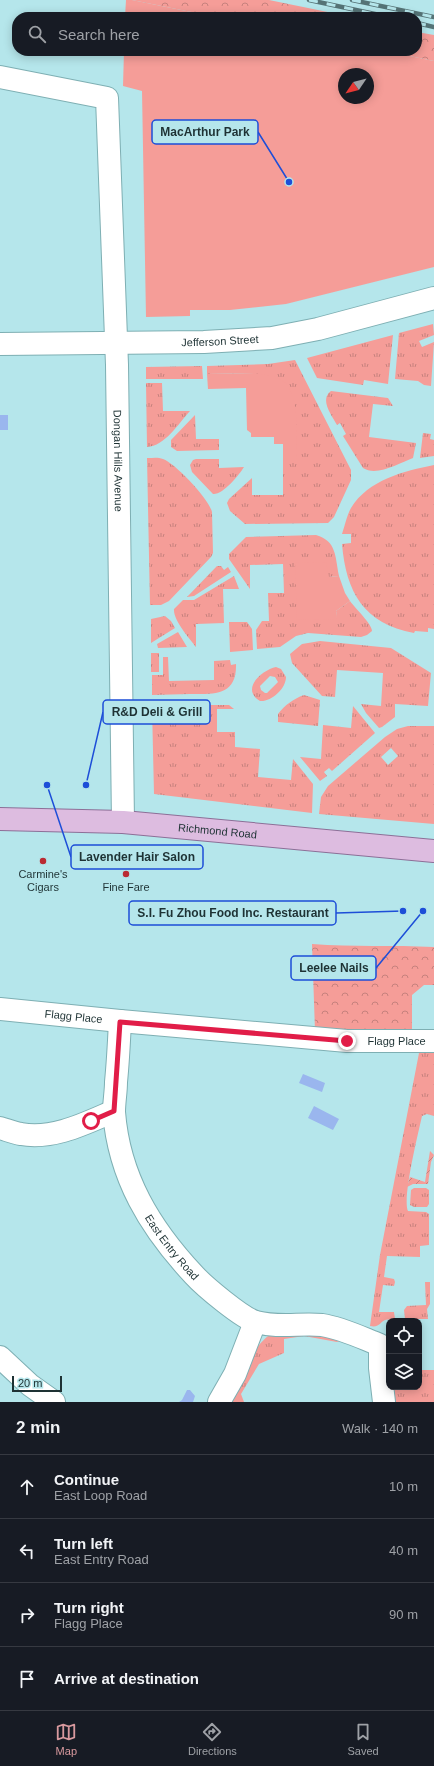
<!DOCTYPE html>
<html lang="en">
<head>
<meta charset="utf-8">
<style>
  :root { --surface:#171b24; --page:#20242c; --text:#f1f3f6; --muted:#9ea1a6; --line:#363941; --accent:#d8999e }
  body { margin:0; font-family:Arial,sans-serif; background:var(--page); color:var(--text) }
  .controls { position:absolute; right:12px; bottom:12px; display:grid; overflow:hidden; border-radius:8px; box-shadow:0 2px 10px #0003 }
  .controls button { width:36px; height:36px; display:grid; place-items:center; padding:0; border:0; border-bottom:1px solid var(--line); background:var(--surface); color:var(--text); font:20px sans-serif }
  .compass { position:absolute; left:338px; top:68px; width:36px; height:36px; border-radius:50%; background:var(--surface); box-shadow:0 2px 10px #0003; rotate:235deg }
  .scale { position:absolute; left:12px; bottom:10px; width:50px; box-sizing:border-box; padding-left:4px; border:2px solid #1e3234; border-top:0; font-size:11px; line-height:14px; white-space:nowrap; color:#1e3234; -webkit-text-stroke:3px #b5e6eb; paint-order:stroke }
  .stop { position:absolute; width:12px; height:12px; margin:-9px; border:3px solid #e11d48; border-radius:50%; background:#fff }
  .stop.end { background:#e11d48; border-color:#fff; box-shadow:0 1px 4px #0008 }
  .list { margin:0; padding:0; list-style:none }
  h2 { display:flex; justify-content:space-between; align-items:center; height:52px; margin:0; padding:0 16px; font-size:17px }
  h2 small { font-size:13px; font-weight:400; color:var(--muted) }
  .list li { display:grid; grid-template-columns:26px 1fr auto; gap:12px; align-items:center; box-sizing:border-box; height:64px; padding:0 16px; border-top:1px solid var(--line) }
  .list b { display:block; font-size:15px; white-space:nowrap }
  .list p { margin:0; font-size:13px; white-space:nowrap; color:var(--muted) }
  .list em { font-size:13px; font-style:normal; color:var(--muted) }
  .icon { flex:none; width:22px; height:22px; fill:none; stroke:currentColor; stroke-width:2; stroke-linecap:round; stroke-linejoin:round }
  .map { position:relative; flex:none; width:434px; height:1402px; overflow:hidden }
  .search { position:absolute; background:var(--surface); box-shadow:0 2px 10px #0003; left:12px; right:12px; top:12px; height:44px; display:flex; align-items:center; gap:10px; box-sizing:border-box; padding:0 14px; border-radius:16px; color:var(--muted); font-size:15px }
  .sheet { height:308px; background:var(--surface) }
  nav { display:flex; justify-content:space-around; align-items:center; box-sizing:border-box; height:56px; border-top:1px solid var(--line); background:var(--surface); font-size:11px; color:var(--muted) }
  nav a { display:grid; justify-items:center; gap:2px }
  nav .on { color:var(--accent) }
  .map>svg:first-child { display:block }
</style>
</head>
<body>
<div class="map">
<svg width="434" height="1402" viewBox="0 0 434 1402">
  <defs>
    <pattern id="grass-tufts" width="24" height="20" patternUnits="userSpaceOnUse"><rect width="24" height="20" fill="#f59d98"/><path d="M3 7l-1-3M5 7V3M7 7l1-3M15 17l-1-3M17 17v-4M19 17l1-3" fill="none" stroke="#c6817d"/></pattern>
    <pattern id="forest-crowns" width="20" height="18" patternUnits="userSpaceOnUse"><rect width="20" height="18" fill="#f59d98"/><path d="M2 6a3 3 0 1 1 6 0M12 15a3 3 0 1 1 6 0" fill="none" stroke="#c6817d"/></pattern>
    <pattern id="garden-furrows" width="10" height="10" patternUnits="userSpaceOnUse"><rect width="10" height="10" fill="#f59d98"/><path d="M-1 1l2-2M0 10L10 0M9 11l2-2" fill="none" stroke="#c6817d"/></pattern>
  </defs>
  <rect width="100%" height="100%" fill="#b5e6eb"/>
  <path fill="url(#grass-tufts)" fill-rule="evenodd" d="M433,324l1,11 -15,6 3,6 12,-5 -3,44 -7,-1 -6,-4 -23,-2 4,-46z
    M393,335l-5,49 -24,-4 -1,5 -46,-7 -10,-20z
    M295,360l56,110v10l-17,37 -6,6 -83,1 -15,-13 -3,-8 2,-4 23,-21v17h31v-33h14l-42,-89 -48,1v-8l61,-2z
    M202,366l1,13h-57v-12z
    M146,383h16l1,28h27c-12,13 -25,35 -43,36z
    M331,391l57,7 5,8 -20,-2 -4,33 47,6 -3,15c-14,5 -36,19 -50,10l-20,-32 3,-2 -6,-11 -3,2c-5,-10 -18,-25 -6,-34z
    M195,415l1,24h23v11l-42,1 -6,-4v-7z
    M423,433l8,1 -1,5 4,1v16l-14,2z
    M147,458c6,0 11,-1 16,1 12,4 46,40 49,53l1,41 -2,4 -42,44 -8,4h-11z
    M196,459h23v9l25,-1c-5,8 -21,28 -31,27l-21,-22 -2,-7 3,-5z
    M434,465v164l-6,-1v4l-13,-1 -1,2c-50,-9 -68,-41 -72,-89l9,-1v-9h-9c3,-9 5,-19 9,-26 17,-28 53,-37 83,-43z
    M316,535c21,6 19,22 23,41l-10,1 8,41 -1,-7 14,-10c5,7 22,23 22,30l-5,4 -6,2 -53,-4 -12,3 -16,11 -23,2 -1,-19 6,-9h7l-1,-28h16l-1,-29 -33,1v24l-21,-30v-5l17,-17z
    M217,566h4l3,4 4,-3 3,5 -37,24 -7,1z
    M234,576l5,13h-16l1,34 -28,1v23c-7,-9 -23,-27 -22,-38l9,-9h11z
    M165,616l6,5 4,7 -24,15v-24z
    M229,622h18l5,7 1,21 -23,2z
    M178,632l9,15 -29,1 -1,-4z
    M320,641l71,7 40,25 -3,33 -33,-2v13l-13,10 -3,1 -13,-15 -5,-9 20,2 2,-33 -46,-3 -2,27 -13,-1 -30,-33 -2,-9 12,-10z
    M151,653h8v19h-8z
    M163,657h5l1,24 45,-1v-19l16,-1 1,5 5,-1c1,32 -22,30 -46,30 -13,0 -25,1 -38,1v-20h11z
    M276,667l5,2 5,8c0,12 -15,25 -26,24 -20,-12 2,-31 16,-34zM270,676l5,1 3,5 -11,11h-2l-4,-3 -1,-4z
    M304,695l16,5 -2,26 -40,-4v-8c7,-9 15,-15 26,-19z
    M204,705h25l5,4h-17v23h18v15l25,2 -2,28 33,3 2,-21 20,25 -1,29 -158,-19 -2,-87 5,5 2,9h45z
    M353,706l22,27 -43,38 -3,-3 -5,4 3,4 -7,5 -20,-24 21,2 2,-34 28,3z
    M408,726h26v98l-115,-10 2,-17 7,-11 57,-49 12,-8zM391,748l7,8 -10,9 -7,-8z
    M434,1052v64l-7,-2 -5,2c-4,18 -20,83 -14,95l18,1 3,2v31l-9,1v11l-33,-1 -3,21 10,2 1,3 -1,4 -11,-1 -4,27h15l1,7c-3,1 -7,0 -10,1 -6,3 -6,8 -15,6l10,-71 39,-202z
    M414,1188h12l3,2v14l-2,3h-13l-4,-2 1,-15z
    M425,1282h5v22l-3,5 1,10h-23l-1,-9 3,-4 19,-1z
    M314,1330l28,10 -5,2 -33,-6 -20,3v14l-25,11 -18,30 3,8h-16c10,-18 27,-63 46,-69 11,-4 28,-3 40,-3z
    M419,1370h15v32h-39l-1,-15h25z"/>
  <path fill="url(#forest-crowns)" d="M132,0h137l83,17h-136z
    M417,32l17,3v26l-49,-10h32z
    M312,944c41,3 81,1 122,3v38h-10l-12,10v37l-97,-1z"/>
  <path fill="#f59d98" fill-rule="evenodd" d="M126,0h6l84,17h-91z
    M124,51h261l49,10v206l-148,37 -56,6h-40v6l-44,1 -4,-226 -19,-5zM344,74h24v24h-24z
    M255,373c10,2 21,2 29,9 17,13 12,59 13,80h-14v-18h-9v-7h-23v-4l-4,-3 -1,-42 -38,1 -1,-15z
    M326,562l3,15 10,-1 6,17 5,8 -14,10 1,8 -40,1 -2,-57z"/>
  <path fill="url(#garden-furrows)" d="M430,1151l4,4 -3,7 -3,22h-15l-6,3 3,-10 15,5z"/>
  <path fill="#9ab6ee" d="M0,415h8v15h-8z
    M303,1074l22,9 -3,9 -23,-9z
    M314,1106l25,13 -6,11 -25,-12z
    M187,1390h3l5,6 -2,6h-14l3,-2z"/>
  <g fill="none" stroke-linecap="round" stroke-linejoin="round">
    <defs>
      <g id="minor">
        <path id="s1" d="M0,77l107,21 10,267 6,457"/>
        <path id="s2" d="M0,344l204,-2 68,-4 46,-9 116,-31"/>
        <path id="s3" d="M0,1009l120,12 227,20h87"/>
        <path id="s4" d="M120,1021c-1,21 -2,41 -4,61 0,10 -2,20 -2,30 5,65 36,116 80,163 10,11 48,43 62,47 22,6 44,1 66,3 20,3 40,13 58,20v23l4,34"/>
        <path d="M0,1128c7,2 14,5 21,6 32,6 65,-11 93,-23"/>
        <path d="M0,1357l30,28 24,17"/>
        <path d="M219,1402l16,-28 20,-52"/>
      </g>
      <g id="major">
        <path id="s5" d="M0,819l123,3 311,29"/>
      </g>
    </defs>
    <use href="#minor" stroke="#7eafb3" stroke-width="24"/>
    <use href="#major" stroke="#8c6f97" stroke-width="24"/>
    <use href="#minor" stroke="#fff" stroke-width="22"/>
    <use href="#major" stroke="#ddbce0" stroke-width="22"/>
    <defs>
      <path id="rail" d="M309,0l80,17
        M352,0l82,17
        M417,23l17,4"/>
    </defs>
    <use href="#rail" stroke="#557376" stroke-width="4.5"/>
    <use href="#rail" stroke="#b5e6eb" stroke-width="3" stroke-dasharray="9" stroke-linecap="butt"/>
  </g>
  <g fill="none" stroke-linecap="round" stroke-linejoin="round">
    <path stroke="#e11d48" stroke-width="5" d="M91,1121l23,-10 6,-89 227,19"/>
  </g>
  <g fill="#ba2a32" stroke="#b5e6eb" stroke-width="1.5">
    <circle cx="43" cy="861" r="4"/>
    <circle cx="126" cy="874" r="4"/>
  </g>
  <g text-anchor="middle" stroke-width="3" stroke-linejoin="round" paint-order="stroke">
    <g font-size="11" fill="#1e3234" stroke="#b5e6eb">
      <text dy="4" stroke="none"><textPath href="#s2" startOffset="220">Jefferson Street</textPath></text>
      <text dy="4" stroke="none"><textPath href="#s1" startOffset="472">Dongan Hills Avenue</textPath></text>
      <text dy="4" stroke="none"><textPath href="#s5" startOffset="218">Richmond Road</textPath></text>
      <text dy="4" stroke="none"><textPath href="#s3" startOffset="74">Flagg Place</textPath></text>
      <text dy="4" stroke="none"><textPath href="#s3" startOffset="398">Flagg Place</textPath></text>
      <text dy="4" stroke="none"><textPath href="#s4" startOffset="241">East Entry Road</textPath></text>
    </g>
    <g font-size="11" fill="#1e3234" stroke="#b5e6eb">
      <text x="43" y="878">Carmine's<tspan x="43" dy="13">Cigars</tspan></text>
      <text x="126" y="891">Fine Fare</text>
    </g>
  </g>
  <path fill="none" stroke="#1d4ed8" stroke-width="1.5" d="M289 182L258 132M86 785L103 712M47 785L71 857M403 911L336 913M423 911L376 968"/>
  <g fill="#1d4ed8" stroke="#b5e6eb" stroke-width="1.5">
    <circle cx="289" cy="182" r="4"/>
    <circle cx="86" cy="785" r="4"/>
    <circle cx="47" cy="785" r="4"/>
    <circle cx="403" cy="911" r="4"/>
    <circle cx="423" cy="911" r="4"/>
  </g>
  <g fill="#b5e6eb" stroke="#1d4ed8" stroke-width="1.5">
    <rect x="152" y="120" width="106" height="24" rx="4"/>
    <rect x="103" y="700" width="107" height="24" rx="4"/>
    <rect x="71" y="845" width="132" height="24" rx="4"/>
    <rect x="129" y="901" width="207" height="24" rx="4"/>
    <rect x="291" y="956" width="85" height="24" rx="4"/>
  </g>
  <g font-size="12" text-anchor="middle" font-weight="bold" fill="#1e3234">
    <text x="205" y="136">MacArthur Park</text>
    <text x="157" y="716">R&amp;D Deli &amp; Grill</text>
    <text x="137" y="861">Lavender Hair Salon</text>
    <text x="233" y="917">S.I. Fu Zhou Food Inc. Restaurant</text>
    <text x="334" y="972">Leelee Nails</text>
  </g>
</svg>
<div class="controls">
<button><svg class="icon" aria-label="locate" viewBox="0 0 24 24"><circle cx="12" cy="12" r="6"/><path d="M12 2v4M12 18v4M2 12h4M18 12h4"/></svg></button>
<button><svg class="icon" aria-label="layers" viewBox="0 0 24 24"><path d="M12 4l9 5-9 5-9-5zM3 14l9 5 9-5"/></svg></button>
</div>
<svg class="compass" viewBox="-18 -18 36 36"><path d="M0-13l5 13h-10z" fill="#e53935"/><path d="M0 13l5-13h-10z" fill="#9ea1a6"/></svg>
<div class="scale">20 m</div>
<div class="stop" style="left:91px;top:1121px"></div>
<div class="stop end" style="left:347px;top:1041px"></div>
<div class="search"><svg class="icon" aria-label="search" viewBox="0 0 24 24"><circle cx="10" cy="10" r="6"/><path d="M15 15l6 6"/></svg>Search here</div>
</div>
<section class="sheet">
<h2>2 min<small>Walk · 140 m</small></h2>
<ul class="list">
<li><svg class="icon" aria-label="ahead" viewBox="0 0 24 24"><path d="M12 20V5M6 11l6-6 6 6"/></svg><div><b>Continue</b><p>East Loop Road</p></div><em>10 m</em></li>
<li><svg class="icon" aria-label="left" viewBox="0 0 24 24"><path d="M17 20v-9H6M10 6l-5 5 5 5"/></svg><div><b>Turn left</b><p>East Entry Road</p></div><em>40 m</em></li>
<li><svg class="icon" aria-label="right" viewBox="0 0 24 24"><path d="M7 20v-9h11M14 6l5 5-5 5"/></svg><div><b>Turn right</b><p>Flagg Place</p></div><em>90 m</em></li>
<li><svg class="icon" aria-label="arrive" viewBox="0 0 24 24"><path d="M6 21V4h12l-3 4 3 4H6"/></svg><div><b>Arrive at destination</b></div></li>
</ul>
</section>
<nav>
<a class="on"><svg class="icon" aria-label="map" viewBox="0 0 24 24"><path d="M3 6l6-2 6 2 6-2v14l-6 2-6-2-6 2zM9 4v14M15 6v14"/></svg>Map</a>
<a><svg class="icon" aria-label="directions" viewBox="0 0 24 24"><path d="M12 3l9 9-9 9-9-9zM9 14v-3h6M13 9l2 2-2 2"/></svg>Directions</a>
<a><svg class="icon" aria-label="saved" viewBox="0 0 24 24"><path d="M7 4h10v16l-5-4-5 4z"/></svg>Saved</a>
</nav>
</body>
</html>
